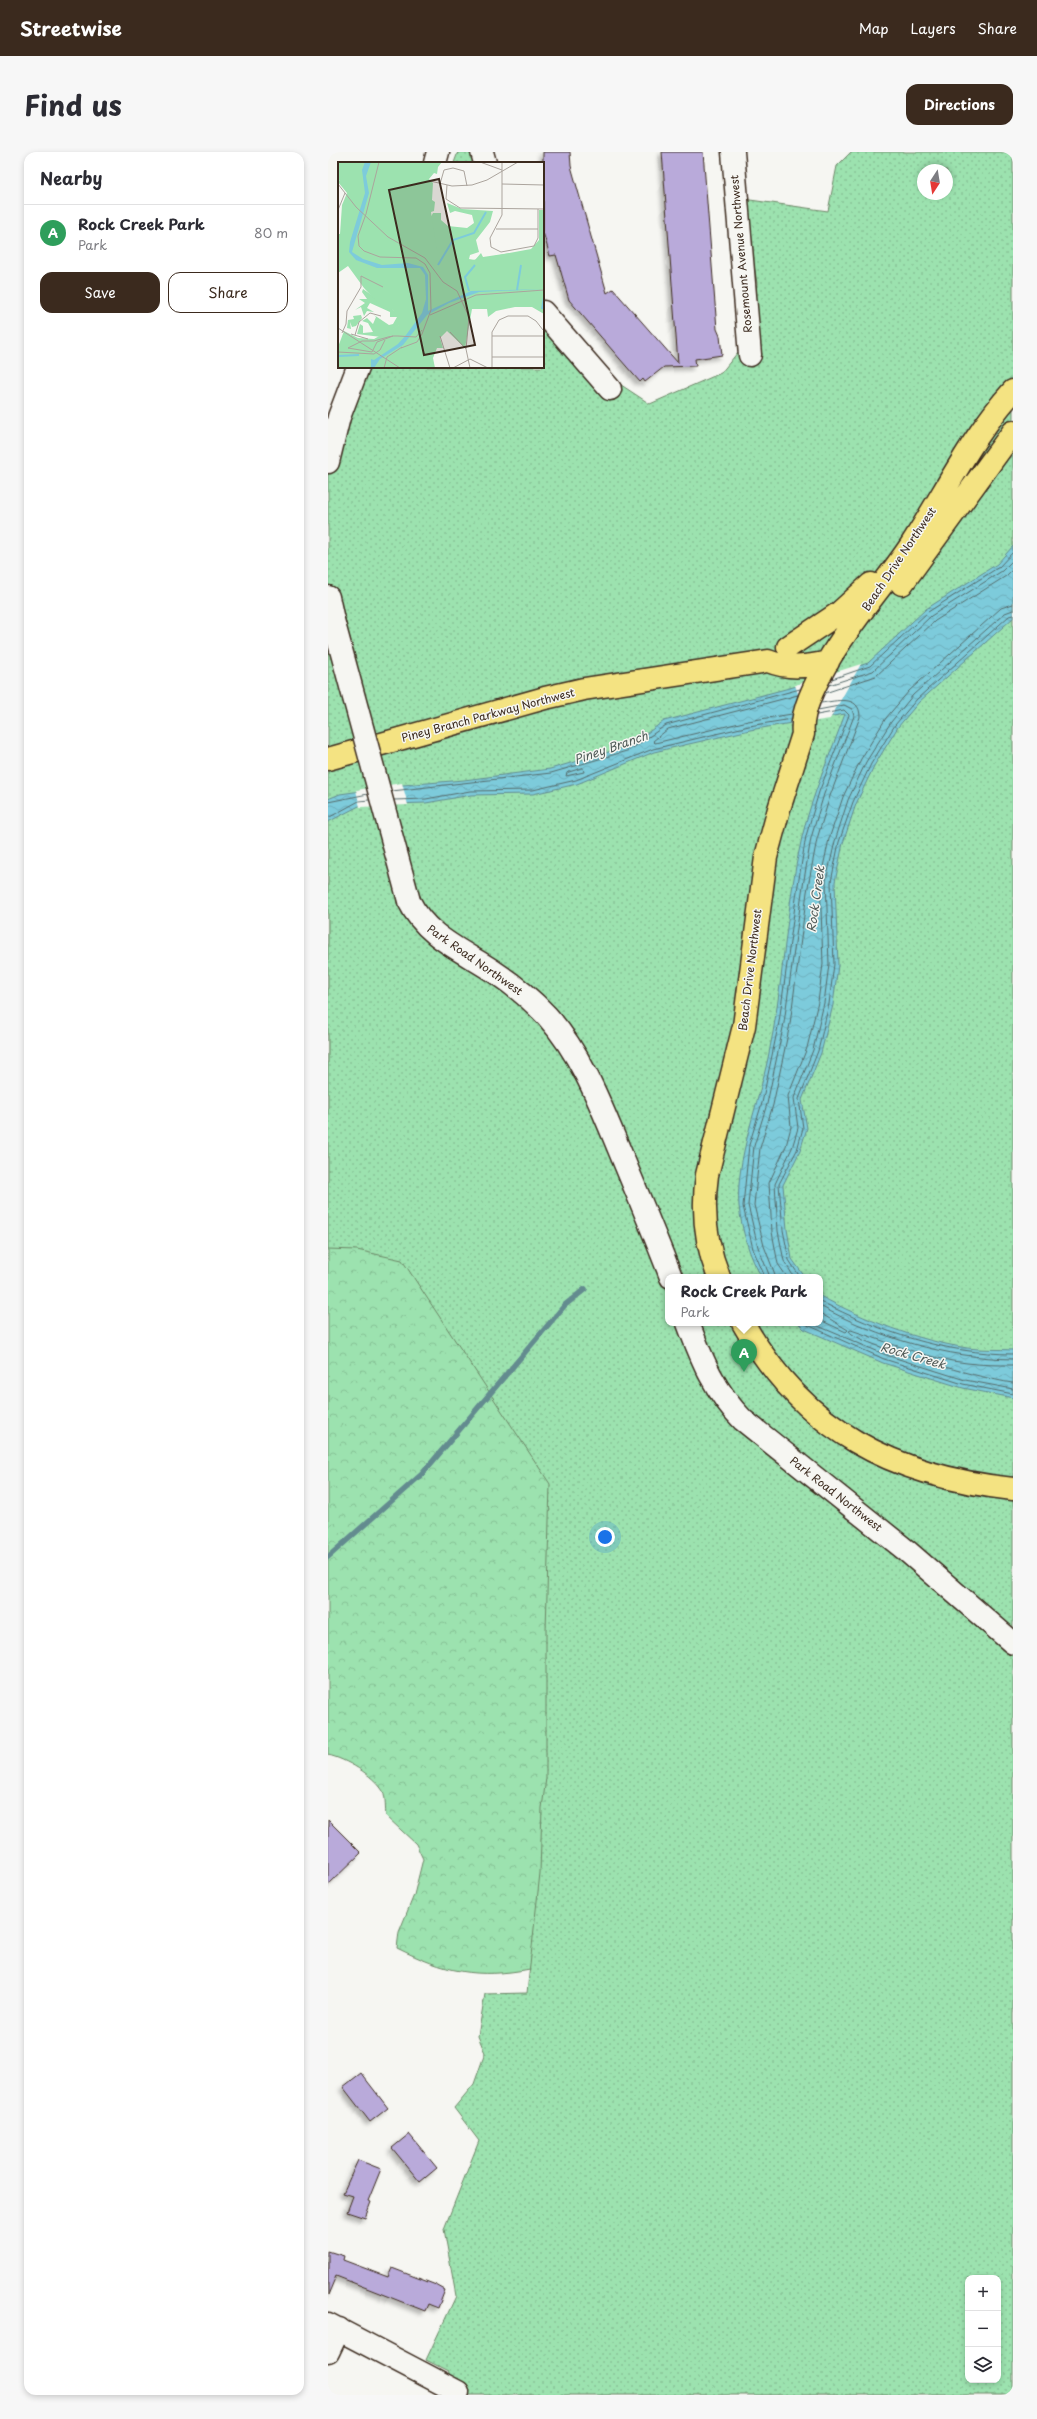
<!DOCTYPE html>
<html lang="en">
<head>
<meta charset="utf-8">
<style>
  :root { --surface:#fff; --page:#f7f7f7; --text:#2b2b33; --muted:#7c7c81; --line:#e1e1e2; --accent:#3b2a1e }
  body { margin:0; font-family:"Playpen Sans",sans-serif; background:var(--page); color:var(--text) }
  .controls { position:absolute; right:12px; bottom:12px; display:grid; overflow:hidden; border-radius:8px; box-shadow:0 2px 6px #0003 }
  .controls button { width:36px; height:36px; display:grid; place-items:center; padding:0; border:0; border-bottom:1px solid var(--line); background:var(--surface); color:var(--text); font:20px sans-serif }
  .compass { position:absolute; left:589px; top:12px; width:36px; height:36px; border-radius:50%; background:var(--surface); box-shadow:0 2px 6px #0003; rotate:192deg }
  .you { position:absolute; left:277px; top:1385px; width:14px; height:14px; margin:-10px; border:3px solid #fff; border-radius:50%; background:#1a73e8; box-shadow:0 0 0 6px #1a73e833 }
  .badge { display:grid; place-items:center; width:26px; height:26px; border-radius:50%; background:var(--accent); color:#fff; font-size:13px; font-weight:700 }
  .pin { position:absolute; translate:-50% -33px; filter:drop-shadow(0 1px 2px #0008) }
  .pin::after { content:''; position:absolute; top:21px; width:14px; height:12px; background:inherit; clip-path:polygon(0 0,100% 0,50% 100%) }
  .popup { position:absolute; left:337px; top:1122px; width:158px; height:52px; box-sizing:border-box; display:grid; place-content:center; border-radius:8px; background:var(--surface); filter:drop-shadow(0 1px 3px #0005); font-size:13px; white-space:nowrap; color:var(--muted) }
  .popup b { font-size:15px; color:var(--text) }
  .popup::after { content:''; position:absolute; left:50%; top:100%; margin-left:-8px; border:8px solid transparent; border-top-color:var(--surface) }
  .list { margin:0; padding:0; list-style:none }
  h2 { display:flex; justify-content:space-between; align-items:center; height:52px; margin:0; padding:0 16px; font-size:17px }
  h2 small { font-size:13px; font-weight:400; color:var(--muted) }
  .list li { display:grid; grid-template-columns:26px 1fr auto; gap:12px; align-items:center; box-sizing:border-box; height:56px; padding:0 16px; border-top:1px solid var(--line) }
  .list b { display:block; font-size:15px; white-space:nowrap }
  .list p { margin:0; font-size:13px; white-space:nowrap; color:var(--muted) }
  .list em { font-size:13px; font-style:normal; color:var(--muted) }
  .actions { display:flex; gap:8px; padding:12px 16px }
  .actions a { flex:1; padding:9px 0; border:1px solid var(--accent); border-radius:12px; text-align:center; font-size:14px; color:var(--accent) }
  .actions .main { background:var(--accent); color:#fff }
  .icon { flex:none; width:22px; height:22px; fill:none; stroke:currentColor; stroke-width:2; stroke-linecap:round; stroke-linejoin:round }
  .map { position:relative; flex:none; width:685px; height:2243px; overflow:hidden; border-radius:12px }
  header { display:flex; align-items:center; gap:24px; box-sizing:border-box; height:56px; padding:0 20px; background:var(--accent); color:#fff }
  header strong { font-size:19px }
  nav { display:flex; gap:22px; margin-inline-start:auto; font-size:14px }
  .intro { display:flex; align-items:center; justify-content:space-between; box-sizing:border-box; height:96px; padding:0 24px }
  h1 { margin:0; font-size:28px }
  .button { padding:10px 18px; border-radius:12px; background:var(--accent); color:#fff; font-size:14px; font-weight:700 }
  main { display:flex; gap:24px; padding:0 24px }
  aside { flex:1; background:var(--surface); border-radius:12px; box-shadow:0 2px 6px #0003 }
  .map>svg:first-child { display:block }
</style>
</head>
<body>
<header>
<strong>Streetwise</strong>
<nav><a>Map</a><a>Layers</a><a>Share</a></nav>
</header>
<div class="intro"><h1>Find us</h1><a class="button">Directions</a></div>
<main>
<aside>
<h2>Nearby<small></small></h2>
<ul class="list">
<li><span class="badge" style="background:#2e9e5b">A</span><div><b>Rock Creek Park</b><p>Park</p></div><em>80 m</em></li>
</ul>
<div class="actions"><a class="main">Save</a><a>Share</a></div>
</aside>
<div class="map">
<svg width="685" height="2243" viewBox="0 0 685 2243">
  <defs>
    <pattern id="forest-crowns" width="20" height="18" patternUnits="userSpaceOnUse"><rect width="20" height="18" fill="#9ce2af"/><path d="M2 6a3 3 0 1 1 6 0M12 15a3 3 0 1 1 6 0" fill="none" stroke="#87c296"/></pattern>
    <pattern id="park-dots" width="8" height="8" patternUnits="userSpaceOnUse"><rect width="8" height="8" fill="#9ce2af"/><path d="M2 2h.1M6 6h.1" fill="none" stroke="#87c296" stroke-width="1.8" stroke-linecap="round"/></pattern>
    <pattern id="water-waves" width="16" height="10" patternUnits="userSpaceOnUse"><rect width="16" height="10" fill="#7dcbdb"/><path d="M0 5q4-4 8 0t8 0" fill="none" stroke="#6daebc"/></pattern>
    <filter id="shadow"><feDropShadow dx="-3.5" dy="3.5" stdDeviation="2" flood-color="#0004"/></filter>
  </defs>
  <rect width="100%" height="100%" fill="#f6f6f2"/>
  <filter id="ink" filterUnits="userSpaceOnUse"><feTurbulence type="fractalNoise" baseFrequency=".025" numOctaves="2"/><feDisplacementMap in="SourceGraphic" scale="8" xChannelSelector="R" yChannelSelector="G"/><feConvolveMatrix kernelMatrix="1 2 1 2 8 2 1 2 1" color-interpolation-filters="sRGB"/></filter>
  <g filter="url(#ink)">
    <path fill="url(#forest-crowns)" stroke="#6c8666" d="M0,684l340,487 -138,646c-53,10 -85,3 -133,-21l2,-16 15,-37 9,-36 -7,-15 -30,-28c-1,-6 0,-19 -3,-25 -10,-16 -37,-32 -55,-36z"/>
    <path fill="url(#park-dots)" stroke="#6c8666" fill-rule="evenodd" d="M130,0h12l4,11h-20z
      M523,0h162v2243h-553l-12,-24 -22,-11 30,-64 -12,-67 35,-88 -25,-33 20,-24 11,-31 -7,-17 7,-42 42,-1 13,-120 2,-65 4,-30v-147l4,-147 -148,-224 -45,-10 -29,-1v-789l38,-93h177v-61l66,71 41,27 71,-31 30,-37 6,-53 -14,-84 85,12 9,-45zM595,18h24v24h-24zM340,1125h152v46h-152zM640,2126h30v102h-30z"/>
    <path fill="url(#water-waves)" stroke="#638b8f" d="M685,394v72l-94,84 -21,25 -24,39 -18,38 -13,39 -8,39 3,83 -5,40 -12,48 -19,47 5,28 -7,23 -17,34 4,44 5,30 13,18h-43c-12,-17 -21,-50 -23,-71 -4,-45 20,-104 29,-148 16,-73 17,-149 34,-221 10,-42 28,-82 43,-123l-95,16 -96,22 -77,32 -44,10 -62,1 -45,8 -65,2 -33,17v-23l12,-5 63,-9 61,-5 86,-11 79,-23 35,-25 133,-35 71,-23 58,-54 71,-45z
      M492,1144c45,24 96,44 147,52 15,2 31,1 46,2v48l-50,-10 -80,-25 -79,-34 -6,-6h22z"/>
    <path fill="#f6f6f2" d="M533,512l-31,55 -40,6 9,-28 -4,-12z
      M74,631l6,22 -48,2 -4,-17z"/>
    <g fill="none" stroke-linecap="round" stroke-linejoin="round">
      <path stroke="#556a6a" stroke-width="1" d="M504,527l38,-13 58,-54 71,-45 14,-15
        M501,533l44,-14 58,-55 71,-45 11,-11
        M497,541l51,-17 59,-55 71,-45 7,-7
        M464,562l-44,7 -93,22 -2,-2 15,-12 130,-34
        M255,616l1,4 -18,4 1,-3z
        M64,639l159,-18 79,-23 36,-25 134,-36
        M66,648l32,-1 44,-8 63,-1 43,-10 77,-31 96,-23 43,-7
        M0,650l40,-8
        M0,666l31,-17 10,-1
        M437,1125l-12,-28 -10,-43 6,-61 13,-42 17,-81 18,-131 9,-55 13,-44 30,-77 -5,-5 -27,5
        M442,1125l-12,-30 -10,-42 6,-59 13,-42 17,-81 18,-131 9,-54 13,-44 30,-78 -2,-7 -8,-4 -26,5
        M448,1125l-12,-31 -10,-41 6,-57 13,-43 17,-81 17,-132 10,-53 13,-43 30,-79c0,-23 -24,-16 -39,-14
        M459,1125l-9,-13 -6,-32 -3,-49 17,-37 5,-19 -3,-31 19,-48 11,-46 5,-38 -3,-83 9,-42 14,-42 18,-38 25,-41 23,-27 92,-83 12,-4
        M466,1125l-10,-16 -6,-30 -3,-47 17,-36 6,-20 -4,-30 19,-48 11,-47 5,-39 -3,-83 9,-40 13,-41 18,-38 25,-40 22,-27 92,-82 8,-3
        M472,1125l-11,-17 -6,-30 -4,-46 18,-34 6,-22 -4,-29 19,-48 11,-47 5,-40 -3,-82 8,-40 14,-40 18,-38 24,-39 22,-26 92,-83 4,-1
        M492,1149c59,31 126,53 193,53
        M492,1154c59,32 126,52 193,53
        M492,1161l28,17 -2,2 -26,-12
        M475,1171l81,36 79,25 50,10
        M483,1171l75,32 79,25 48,9
        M685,1213c-15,0 -31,0 -46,-2 -40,-4 -79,-21 -116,-33l-2,1c8,14 142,50 164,52"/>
      <path stroke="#638b8f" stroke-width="5.5" d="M0,1405l94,-83 143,-169 20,-16"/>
    </g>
    <path fill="#b9aada" stroke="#3b2a1e" filter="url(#shadow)" d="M215,0h27l1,14 36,127 6,-4 65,74 -16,-211h41l14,177 3,7 2,19 -27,4 1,7 -32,1 -19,15 -2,-3 -3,3 -27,-31 -44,-51 -13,-45 -6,1 -7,-24z
      M0,1668l33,33 -33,32z
      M33,1921l27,35 -18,14 -27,-35z
      M81,1982l28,34 -17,14 -28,-34z
      M30,2008l23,9 -13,32 3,1 -6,16 -18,-6 6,-16 -10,-3z
      M0,2099l16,5 -1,4 45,17 4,-9 44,17 9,5 -7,18 -10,-4 -3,7 -89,-35 -8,19z"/>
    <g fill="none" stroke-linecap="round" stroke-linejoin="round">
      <defs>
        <path id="minor" d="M154,0l3,11
          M405,0l17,203
          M107,11l3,-11
          M215,160l67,77
          M0,310l11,-45 19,-50
          M0,445l5,23
          M81,749c18,37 55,50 87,72 18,12 36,27 51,43 35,39 54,90 74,138 17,41 34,81 50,123
          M360,1171c14,37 27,69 55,97l164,131 106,92
          M0,2172l130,68
          M0,2200l11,-23"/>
        <path id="major" d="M574,432l111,-152
          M460,495l51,-34 32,-29
          M0,607l217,-61 39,-9 184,-28c20,8 39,6 60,1
          M391,1125c-14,-34 -17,-66 -12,-102l37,-149 22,-169 13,-48 24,-75c-3,-23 14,-53 25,-73 24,-41 57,-77 83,-116 34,-52 60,-108 102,-154
          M415,1171c61,108 150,153 270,166"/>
      </defs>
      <use href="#minor" stroke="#3b2a1e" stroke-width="25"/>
      <use href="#major" stroke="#3b2a1e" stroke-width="25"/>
      <use href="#minor" stroke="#f6f6f2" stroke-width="22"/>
      <use href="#major" stroke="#f4e382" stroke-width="22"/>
      <defs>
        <path id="minor-bridge" d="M5,468l76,281"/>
      </defs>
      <use href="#minor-bridge" stroke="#3b2a1e" stroke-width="25" stroke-linecap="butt"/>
      <use href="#minor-bridge" stroke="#f6f6f2" stroke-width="22"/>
    </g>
  </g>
  <g text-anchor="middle" stroke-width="3" stroke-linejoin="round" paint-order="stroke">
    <g font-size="11" fill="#3b2a1e" stroke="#f6f6f2">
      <text transform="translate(413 102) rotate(-95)" y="4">Rosemount Avenue Northwest</text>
      <text transform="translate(571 407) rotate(-56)" y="4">Beach Drive Northwest</text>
      <text transform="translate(160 563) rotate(-15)" y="4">Piney Branch Parkway Northwest</text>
      <text transform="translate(147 808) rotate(35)" y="4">Park Road Northwest</text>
      <text transform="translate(422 818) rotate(-83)" y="4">Beach Drive Northwest</text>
      <text transform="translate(508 1342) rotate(38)" y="4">Park Road Northwest</text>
    </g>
    <g font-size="12" font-style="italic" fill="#4f5a57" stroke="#f6f6f2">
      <text transform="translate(283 596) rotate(-19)" y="4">Piney Branch</text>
      <text transform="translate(488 747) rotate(-82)" y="4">Rock Creek</text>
      <text transform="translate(585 1204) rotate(16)" y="4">Rock Creek</text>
    </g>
  </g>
  <g transform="translate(10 10)">
    <rect width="206" height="206" fill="#f6f6f2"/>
    <path d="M0,0h20l-2,18h-18zM109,41l15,6 31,2 -3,11 -14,18 3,12 -9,3 -1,4 6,1 6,-7 2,4 27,-4 34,34 -67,3 -58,-52 14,-25h8v7l7,6 19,2 7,-5 -2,-8 -17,-4 -5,2zM25,127l33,23 -14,-13 24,22 -25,16 -24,-3 3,-10 3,2v7l10,-1 -5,-9 -6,-2 5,-3 6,6 3,-7 -2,-2 15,10 4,-1 4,-7h-7v-5l-20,-9 -3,5 7,4 -7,-1 -3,5 -3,-9 -6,3 10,-7 -6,-4h8l-5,-7zM23,153l1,3 -6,8 -4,1 -2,-5 1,7 -4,-1 1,-8 6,-1 -1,-3z" fill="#9ce2af"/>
    <path d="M16,0h88l-4,5 -1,7 -3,-1 -5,6 4,4 -1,17 3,2 -1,9 -3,1 6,38 15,14 79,-15 8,-9v-30h5v104l-12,-7h-17l-19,4 -8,6 -1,-8h-15l-7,39 -18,-17 -7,7 3,10h-6l-4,10 2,10h-97v-21l6,-16 14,7 16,1 25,-14v-6l-6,-9 -10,-2 -19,-20 -16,-22 -10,7v-39h2l2,-29 5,-12 -9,-11 6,-7 4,2z" fill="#9ce2af"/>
    <path d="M27,0h6l-5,14 3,17 -17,59 11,7 19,6 26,-2 15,4 5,8v36l43,-20 73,-2 -65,3 -30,11 -22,12 -24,30 -23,14 -6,9h-3v-9l3,1 24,-16 8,-9 16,-22 4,-14 -1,-24 -5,-7h-43l-21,-8 -7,-8 1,-10 15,-49 -3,-23z" fill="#7dcbdb"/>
    <path fill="none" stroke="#7dcbdb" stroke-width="2" d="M100,103l15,-25 21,-7 12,-21M179,128l4,-25M131,129l-4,-14 10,-12M204,147l2,-12M0,194l21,-1"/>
    <path fill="none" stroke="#aba49d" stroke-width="1" d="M41,0l-13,52 -8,22 1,10 5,5 16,6 36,1 9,6 5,9 1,37 -9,24 -5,8 -16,6M142,0l22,8M206,0v47M92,19l22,5 20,-1 15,-5 31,-18M0,22l18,23 32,30 37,21 18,24 14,9 12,26 -3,32 4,19M102,22l4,-14 9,-2 11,3 3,15M164,22l42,1M109,23l-1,14 14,9 84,1M0,48l7,-17M158,67h42M153,85l-1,-9 12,-23v-53M153,85l10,5 33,-6 4,-8v-29M92,153l46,-20 68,-5M0,166l62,40M112,170l16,17M4,171l4,-9 1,-13 14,-24v-11l22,11M13,172l17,5M17,173l4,-13 11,-9 11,3M55,174l-16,6 -5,10 -24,-4 14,-7h12l14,-4 5,-1h5l18,1 6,-7M102,174l10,32M154,174h52M0,190l36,2 6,-4 5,-10M154,195h52M46,206l3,-11 15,-10M115,206l17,-9 18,9M154,206v-36l7,-12 9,-4h20l8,5 7,9M206,206v-54"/>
    <path fill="#3b2a1e" fill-opacity="0.15" stroke="#3b2a1e" stroke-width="2" d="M101,17l36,166 -51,10 -35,-165z"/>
    <rect width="206" height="206" fill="none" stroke="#3b2a1e" stroke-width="2"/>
  </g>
</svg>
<div class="controls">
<button>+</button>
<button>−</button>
<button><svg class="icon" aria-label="layers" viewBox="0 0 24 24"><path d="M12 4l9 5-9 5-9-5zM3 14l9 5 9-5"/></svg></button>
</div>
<svg class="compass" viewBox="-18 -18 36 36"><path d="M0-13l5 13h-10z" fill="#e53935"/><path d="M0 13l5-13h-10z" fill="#7c7c81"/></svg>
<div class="you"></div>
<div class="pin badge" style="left:416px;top:1220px;background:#2e9e5b">A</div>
<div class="popup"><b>Rock Creek Park</b>Park</div>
</div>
</main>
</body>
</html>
